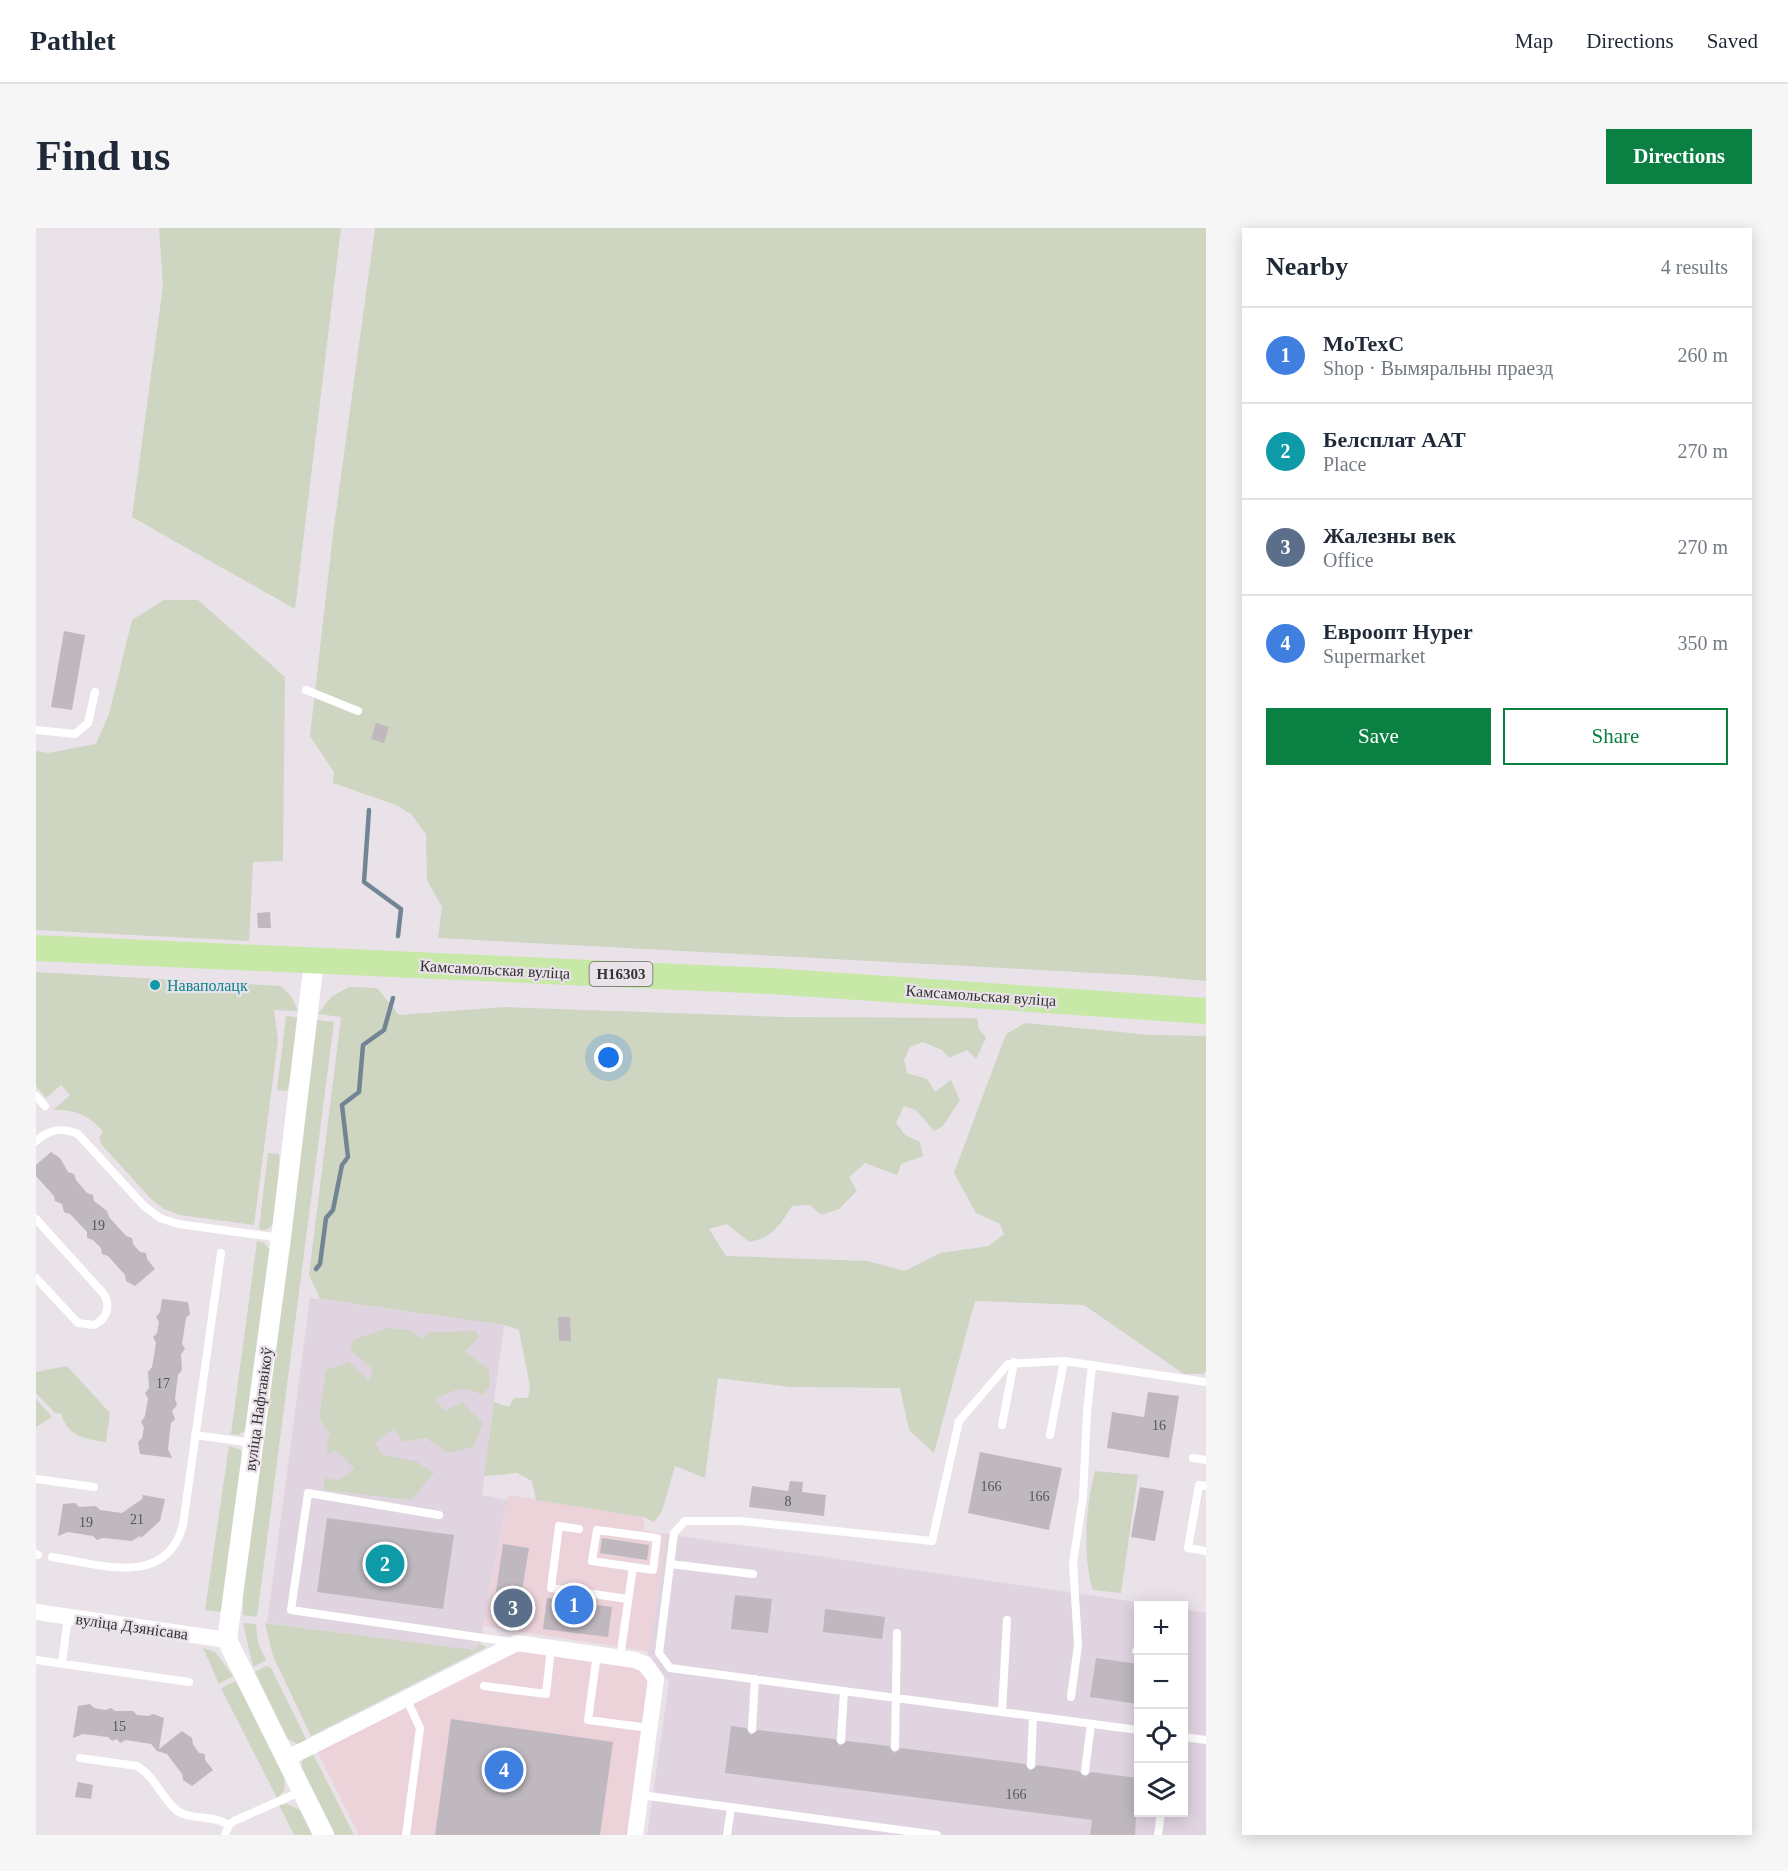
<!DOCTYPE html>
<html lang="en">
<head>
<meta charset="utf-8">
<style>
  :root { --surface:#fff; --page:#f6f6f7; --text:#1f2937; --muted:#747a83; --line:#e0e1e3; --accent:#0b8043 }
  body { margin:0; font-family:"Times New Roman",serif; background:var(--page); color:var(--text) }
  .controls { position:absolute; right:18px; bottom:18px; display:grid; overflow:hidden; border-radius:0px; box-shadow:0 3px 15px #0003 }
  .controls button { width:54px; height:54px; display:grid; place-items:center; padding:0; border:0; border-bottom:2px solid var(--line); background:var(--surface); color:var(--text); font:30px sans-serif }
  .you { position:absolute; left:573px; top:830px; width:21px; height:21px; margin:-15px; border:4px solid #fff; border-radius:50%; background:#1a73e8; box-shadow:0 0 0 9px #1a73e833 }
  .badge { display:grid; place-items:center; width:39px; height:39px; border-radius:50%; background:var(--accent); color:#fff; font-size:20px; font-weight:700 }
  .pin { position:absolute; translate:-50% -50%; border:3px solid #fff; box-shadow:0 2px 6px #0006 }
  .list { margin:0; padding:0; list-style:none }
  h2 { display:flex; justify-content:space-between; align-items:center; height:78px; margin:0; padding:0 24px; font-size:26px }
  h2 small { font-size:20px; font-weight:400; color:var(--muted) }
  .list li { display:grid; grid-template-columns:39px 1fr auto; gap:18px; align-items:center; box-sizing:border-box; height:96px; padding:0 24px; border-top:2px solid var(--line) }
  .list b { display:block; font-size:22px; white-space:nowrap }
  .list p { margin:0; font-size:20px; white-space:nowrap; color:var(--muted) }
  .list em { font-size:20px; font-style:normal; color:var(--muted) }
  .actions { display:flex; gap:12px; padding:18px 24px }
  .actions a { flex:1; padding:14px 0; border:2px solid var(--accent); border-radius:0px; text-align:center; font-size:21px; color:var(--accent) }
  .actions .main { background:var(--accent); color:#fff }
  .icon { flex:none; width:33px; height:33px; fill:none; stroke:currentColor; stroke-width:2; stroke-linecap:round; stroke-linejoin:round }
  .map { position:relative; flex:none; width:1170px; height:1607px; overflow:hidden; border-radius:0px }
  header { display:flex; align-items:center; gap:36px; box-sizing:border-box; height:84px; padding:0 30px; background:var(--surface); border-bottom:2px solid var(--line) }
  header strong { font-size:28px }
  nav { display:flex; gap:33px; margin-inline-start:auto; font-size:21px }
  .intro { display:flex; align-items:center; justify-content:space-between; box-sizing:border-box; height:144px; padding:0 36px }
  h1 { margin:0; font-size:42px }
  .button { padding:15px 27px; border-radius:0px; background:var(--accent); color:#fff; font-size:21px; font-weight:700 }
  main { display:flex; gap:36px; padding:0 36px }
  aside { flex:1; background:var(--surface); border-radius:0px; box-shadow:0 3px 15px #0003 }
  .map>svg:first-child { display:block }
</style>
</head>
<body>
<header>
<strong>Pathlet</strong>
<nav><a>Map</a><a>Directions</a><a>Saved</a></nav>
</header>
<div class="intro"><h1>Find us</h1><a class="button">Directions</a></div>
<main>
<div class="map">
<svg width="1170" height="1607" viewBox="0 0 1170 1607">
  <rect width="100%" height="100%" fill="#e9e2e9"/>
  <path fill="#ecd3da" d="M472,1267l135,22 2,14 21,3 -16,114 -4,3 -162,-25z
    M479,1423l118,14 13,13 2,9 -20,148h-269l-43,-86z"/>
  <path fill="#e1d4e1" d="M274,1070l194,27 -22,170 25,5 -27,145 -6,5 -207,-27z
    M630,1306l491,71 -19,1v206h46v-203l22,4v222h-559l22,-152 -23,-32 4,-3z"/>
  <path fill="#ced5c1" d="M123,0h182l-46,381 -163,-92 31,-232z
    M339,0h831v753l-54,-5 -714,-38 4,-31 -15,-27 -1,-46 -15,-20 -15,-9 -63,-22 1,-11 -24,-36 23,-202z
    M128,372h34l87,77 -2,184 -30,1 -4,79 -213,-11v-179l12,2 48,-9 13,-30 23,-94z
    M0,744l245,14 10,10 7,15 -24,-1 4,30 -24,185 -74,-10 -16,-6 -13,-10 -49,-54 -3,-7 4,-7c-14,-16 -29,-22 -50,-21l17,-15 -9,-10 -15,13 -10,-12z
    M313,759l28,1 22,27 105,-8 280,10 193,1 2,11 7,9 -10,21 -9,-9 -18,8 -7,-8 -19,-8 -13,5 -6,13 3,13 20,6 8,13 16,-12 9,20 -17,26 -9,5 -18,-21 -12,-4 -8,17 9,12 15,7 3,14 -22,8 -4,11 -32,-12 -16,14 8,14 -18,18 -18,6 -11,-10 -18,1c-11,18 -21,33 -43,36l-22,-18 -18,5 17,27 141,5 38,10 35,-18 49,-7 15,-12 -4,-10 -24,-11 -22,-40 52,-139 19,-11 126,12 55,1v335l-3,3h-19l-100,-69 -109,-4 -41,152 -25,-23 -9,-42 -109,-1 -73,-9 -13,100 -30,-12 -13,45 -8,11 -11,-5 -107,-17 -4,-19 -15,-8 -33,3 10,-74 15,5 5,-9h14l2,-11 -11,-57 -15,-5 -184,-26 -11,-24 32,-258 -23,-3 13,-17z
    M250,788l17,2 -5,36 -11,37 -10,-1z
    M281,792l17,2 -77,595 -14,-2v-27z
    M232,925l11,1c1,20 6,66 -13,76l-7,-1z
    M221,1013l7,2 6,7 -24,180 -8,5 -7,-1z
    M352,1100l22,2 12,9 8,-7 46,-1 3,6 -14,15 24,17 1,18 -8,8c-17,-10 -31,-5 -47,5l10,11 17,-9 21,21 -10,24 -25,6 -22,-15 -23,4 -9,-13 -19,14 8,12 32,6 19,12 -23,27 -88,-10 2,-12c14,4 19,1 29,-10l-17,-17 -9,3 -2,-8 4,-13 -11,-14 7,-49 23,-8 20,19 4,-12 -23,-19 3,-10z
    M31,1138l43,47 -4,29c-22,-3 -38,-6 -45,-28l-7,-2 -18,-19v-21z
    M0,1171l16,18 -16,10z
    M193,1218l12,4 1,6 -20,156 -17,-2z
    M1059,1243l43,4 -17,118 -28,-3c-11,-33 -7,-86 2,-119z
    M207,1395l13,1 2,19 8,17 -13,7z
    M229,1395l209,27 6,-6 7,3 -176,89 -38,-80z
    M167,1420l12,4 18,24 -14,8z
    M230,1438l5,2 36,73 -8,4 -12,-7 -32,-66z
    M200,1453l49,95 -1,15 -7,7 -56,-110z
    M276,1524l42,83h-19l-34,-67 2,-10z
    M251,1576l13,6 12,25h-18l-15,-30z"/>
  <g fill="none" stroke-linecap="round" stroke-linejoin="round">
    <path stroke="#718594" stroke-width="4.5" d="M333,582l-5,72 37,27 -3,27
      M280,1041l4,-5 6,-46 7,-8 9,-45 6,-8 -6,-52 17,-13 4,-47 21,-15 9,-32"/>
  </g>
  <path fill="#bfb8bf" d="M28,403l21,4 -13,75 -21,-3z
    M340,495l13,4 -5,16 -13,-4z
    M234,684l1,16h-13l-1,-15z
    M15,924l9,6 8,14 6,2 2,6 11,13 6,2 1,6 13,10 2,6 17,19 6,2 1,6 7,8 6,1 1,6 8,10 -20,17 -9,-5 -1,-6 -17,-19 -6,-2 -1,-6 -8,-8 -6,-2v-6l-17,-18 -6,-2 -2,-8 -7,-3 -1,-5 -18,-20v-11z
    M126,1071l26,3 2,12 -4,4 -4,26 3,5 -4,5 1,16 -4,5 -3,24 2,6 -5,6 3,8 -4,4 -3,26 4,9 -32,-4 -2,-12 4,-4 2,-11 -3,-5 4,-6 3,-17 -3,-6 4,-5 -1,-16 4,-5 4,-24 -3,-6 4,-4 2,-11 -3,-5 4,-5z
    M522,1089h12l1,24h-12z
    M1112,1164l31,4 -10,62 -62,-10 5,-36 32,5z
    M944,1224l82,16 -13,62 -81,-17z
    M754,1253l13,1 -1,10 24,3 -2,21 -75,-9 3,-21 36,5z
    M1104,1259l24,4 -9,50 -24,-4z
    M107,1267l22,4 -5,22 -19,17 -1,-2 -8,5 -29,-3 -6,2 -4,-4 -25,-4 -10,4 5,-32 12,-1 4,4 17,-1 4,4 22,3 20,-14z
    M291,1290l127,17 -11,74 -126,-17z
    M566,1310l47,7 -2,15 -47,-7z
    M467,1316l26,4 -10,61 -25,-4z
    M699,1367l37,4 -4,34 -37,-4z
    M511,1370l65,9 -4,30 -65,-8z
    M789,1381l60,8 -3,22 -59,-7z
    M1060,1430l42,6v40l-48,-7z
    M54,1476l4,4 11,2 6,-2 4,3h18l4,4 11,1 5,-2 11,4 -5,31 23,-18 10,7 1,6 6,9 6,1v6l8,10 -21,16 -9,-6 -1,-6 -15,-20 -10,-3 -6,-7 -25,-4 -6,3 -3,-4 -5,2 -4,-4 -25,-3 -10,4 5,-32z
    M415,1491l162,23 -13,93h-165z
    M695,1498l15,2 5,7 7,-5 77,9 5,7 7,-5 42,5 5,7 7,-5 124,16 5,7 7,-6 42,6 6,6 6,-5 47,6 -3,57h-45l2,-15 -367,-47z
    M42,1554l15,3 -2,14 -16,-2z"/>
  <g fill="none" stroke-linecap="round" stroke-linejoin="round">
    <path stroke="#fff" stroke-width="8" d="M270,462l52,21
      M0,502l39,4 13,-11 7,-31
      M0,868l9,10
      M0,913c13,-12 26,-14 42,-7l66,72 16,12 18,6 103,14
      M0,991l67,74c8,12 5,25 -9,32l-16,-2 -42,-45
      M966,1197l12,-63
      M159,1207l58,8
      M1014,1207l14,-74
      M1157,1230l13,2
      M0,1251l58,8
      M1170,1258l-7,-1 -11,63 18,3
      M403,1287l-131,-22 -17,117 220,32
      M543,1301l-20,-3 -8,62 77,11
      M561,1302l60,8 -4,32 -61,-9z
      M0,1326l2,1
      M16,1329c46,7 114,32 131,-32l38,-272
      M634,1336l83,10
      M1100,1423l2,1
      M561,1426l-9,66 61,8
      M584,1430l13,-91
      M0,1432l153,22
      M26,1435l6,-46
      M1148,1445v5
      M448,1458l62,8 5,-46
      M1035,1469l7,-52 -5,-82 10,-66 4,-85 5,-47
      M370,1470l14,30 -14,107
      M966,1484l5,-92
      M716,1501l3,-50
      M1102,1502l-468,-62 -11,-15 15,-120 11,-12h55l192,20 27,-120 49,-57 56,-3 142,21
      M1148,1509l22,3
      M805,1512l3,-49
      M859,1519l2,-114
      M44,1530l57,8c17,10 24,30 38,43 13,12 38,5 54,16
      M995,1537l2,-49
      M1049,1543l6,-47
      M605,1567l296,40
      M189,1607l4,-10 5,-4 68,-30
      M691,1607l4,-27
      M1122,1607l3,-23"/>
    <path stroke="#fff" stroke-width="16" d="M0,1384l191,28
      M250,1531l231,-116 118,17 10,4 11,15 -21,156"/>
    <path stroke="#fff" stroke-width="20" d="M278,733l-33,277 -54,402 97,195"/>
    <path stroke="#c7e8a6" stroke-width="26" d="M0,720l734,33 436,30"/>
  </g>
  <circle fill="#0f9aa8" stroke="#e9e2e9" stroke-width="2" cx="119" cy="757" r="6"/>
  <g text-anchor="middle" stroke-width="4.5" stroke-linejoin="round" paint-order="stroke">
    <g font-size="14" fill="#575457">
      <text x="62" y="1002">19</text>
      <text x="127" y="1160">17</text>
      <text x="1123" y="1202">16</text>
      <text x="955" y="1263">166</text>
      <text x="1003" y="1273">166</text>
      <text x="752" y="1278">8</text>
      <text x="101" y="1296">21</text>
      <text x="50" y="1299">19</text>
      <text x="83" y="1503">15</text>
      <text x="980" y="1571">166</text>
    </g>
    <rect fill="#e9e2e9" stroke="#6a676a" stroke-width="1.5" x="553.5" y="734" width="63" height="24" rx="4.5"/>
    <g font-size="15" font-weight="bold" fill="#343234">
      <text x="585" y="751">Н16303</text>
    </g>
    <g font-size="16" fill="#343234" stroke="#e9e2e9">
      <text transform="translate(459 741) rotate(3)" y="6">Камсамольская вуліца</text>
      <text transform="translate(945 767) rotate(4)" y="6">Камсамольская вуліца</text>
      <text transform="translate(222 1181) rotate(-82)" y="6">вуліца Нафтавікоў</text>
      <text transform="translate(96 1398) rotate(8)" y="6">вуліца Дзянісава</text>
    </g>
    <g font-size="16" fill="#0d838f" stroke="#e9e2e9" text-anchor="start">
      <text x="131" y="763">Наваполацк</text>
    </g>
  </g>
</svg>
<div class="controls">
<button>+</button>
<button>−</button>
<button><svg class="icon" aria-label="locate" viewBox="0 0 24 24"><circle cx="12" cy="12" r="6"/><path d="M12 2v4M12 18v4M2 12h4M18 12h4"/></svg></button>
<button><svg class="icon" aria-label="layers" viewBox="0 0 24 24"><path d="M12 4l9 5-9 5-9-5zM3 14l9 5 9-5"/></svg></button>
</div>
<div class="you"></div>
<div class="pin badge" style="left:538px;top:1377px;background:#3f7fe0">1</div>
<div class="pin badge" style="left:349px;top:1336px;background:#0f9aa8">2</div>
<div class="pin badge" style="left:477px;top:1380px;background:#5c6f8a">3</div>
<div class="pin badge" style="left:468px;top:1542px;background:#3f7fe0">4</div>
</div>
<aside>
<h2>Nearby<small>4 results</small></h2>
<ul class="list">
<li><span class="badge" style="background:#3f7fe0">1</span><div><b>MoTexC</b><p>Shop · Вымяральны праезд</p></div><em>260 m</em></li>
<li><span class="badge" style="background:#0f9aa8">2</span><div><b>Белсплат ААТ</b><p>Place</p></div><em>270 m</em></li>
<li><span class="badge" style="background:#5c6f8a">3</span><div><b>Жалезны век</b><p>Office</p></div><em>270 m</em></li>
<li><span class="badge" style="background:#3f7fe0">4</span><div><b>Евроопт Hyper</b><p>Supermarket</p></div><em>350 m</em></li>
</ul>
<div class="actions"><a class="main">Save</a><a>Share</a></div>
</aside>
</main>
</body>
</html>
